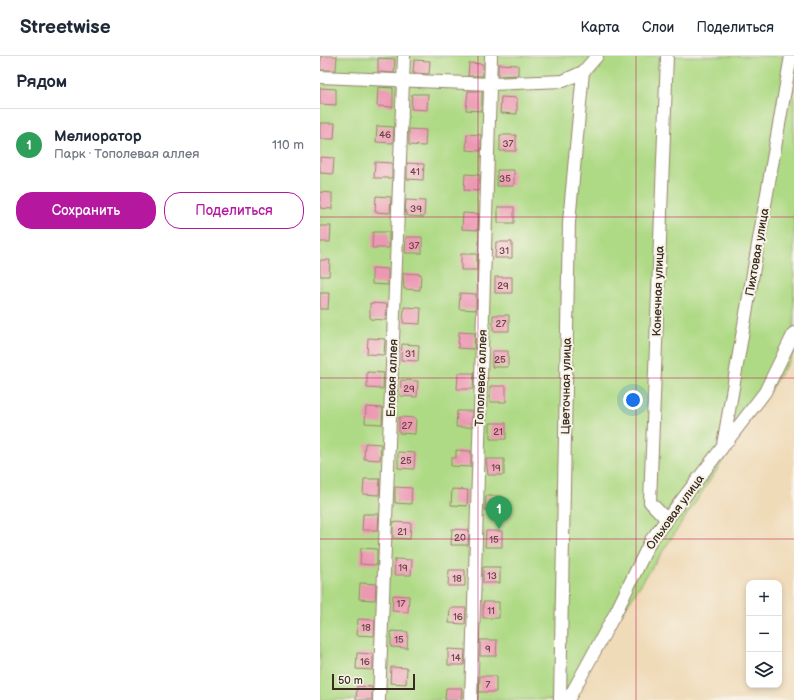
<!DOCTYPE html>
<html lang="ru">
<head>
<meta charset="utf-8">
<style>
  :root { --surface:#fff; --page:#f2f2f3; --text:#1f2937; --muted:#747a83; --line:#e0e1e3; --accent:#b5179e }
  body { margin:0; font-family:"Balsamiq Sans",sans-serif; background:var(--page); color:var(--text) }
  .controls { position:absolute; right:12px; bottom:12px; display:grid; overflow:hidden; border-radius:8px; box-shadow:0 2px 6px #0003 }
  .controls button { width:36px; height:36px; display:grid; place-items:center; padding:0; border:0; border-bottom:1px solid var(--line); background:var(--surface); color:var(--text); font:20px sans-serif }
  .scale { position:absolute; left:12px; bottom:10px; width:83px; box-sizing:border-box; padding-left:4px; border:2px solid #3b2a1e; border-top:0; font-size:11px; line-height:14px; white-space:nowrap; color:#3b2a1e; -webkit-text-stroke:3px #f7f3e8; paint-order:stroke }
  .you { position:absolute; left:313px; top:344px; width:14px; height:14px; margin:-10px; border:3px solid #fff; border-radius:50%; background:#1a73e8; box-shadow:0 0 0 6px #1a73e833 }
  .badge { display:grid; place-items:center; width:26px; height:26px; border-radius:50%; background:var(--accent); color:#fff; font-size:13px; font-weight:700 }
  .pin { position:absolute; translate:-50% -33px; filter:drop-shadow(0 1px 2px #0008) }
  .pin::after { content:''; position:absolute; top:21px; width:14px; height:12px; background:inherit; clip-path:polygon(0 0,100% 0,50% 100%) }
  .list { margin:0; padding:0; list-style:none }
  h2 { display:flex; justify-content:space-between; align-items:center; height:52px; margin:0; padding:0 16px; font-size:17px }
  h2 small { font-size:13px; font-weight:400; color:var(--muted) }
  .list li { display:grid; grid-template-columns:26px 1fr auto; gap:12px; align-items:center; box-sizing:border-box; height:72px; padding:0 16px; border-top:1px solid var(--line) }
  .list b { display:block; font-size:15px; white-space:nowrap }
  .list p { margin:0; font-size:13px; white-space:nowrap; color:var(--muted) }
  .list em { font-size:13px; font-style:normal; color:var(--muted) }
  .actions { display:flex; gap:8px; padding:12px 16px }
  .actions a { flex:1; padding:9px 0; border:1px solid var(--accent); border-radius:16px; text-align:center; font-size:14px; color:var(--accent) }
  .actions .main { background:var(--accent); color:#fff }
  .icon { flex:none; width:22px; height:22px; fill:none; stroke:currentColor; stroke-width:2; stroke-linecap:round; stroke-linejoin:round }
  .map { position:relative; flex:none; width:474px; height:644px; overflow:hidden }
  header { display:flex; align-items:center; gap:24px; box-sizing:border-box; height:56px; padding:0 20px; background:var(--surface); border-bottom:1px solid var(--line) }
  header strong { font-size:19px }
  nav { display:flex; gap:22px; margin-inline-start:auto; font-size:14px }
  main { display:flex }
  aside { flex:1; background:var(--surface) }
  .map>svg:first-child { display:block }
</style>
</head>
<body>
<header>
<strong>Streetwise</strong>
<nav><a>Карта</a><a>Слои</a><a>Поделиться</a></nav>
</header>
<main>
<aside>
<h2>Рядом<small></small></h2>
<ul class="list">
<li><span class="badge" style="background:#2e9e5b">1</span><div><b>Мелиоратор</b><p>Парк · Тополевая аллея</p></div><em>110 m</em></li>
</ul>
<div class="actions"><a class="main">Сохранить</a><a>Поделиться</a></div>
</aside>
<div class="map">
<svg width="474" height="644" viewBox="0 0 474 644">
  <rect width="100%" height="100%" fill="#f7f3e8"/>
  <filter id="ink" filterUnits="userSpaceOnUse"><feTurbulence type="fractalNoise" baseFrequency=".025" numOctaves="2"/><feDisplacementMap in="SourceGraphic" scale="8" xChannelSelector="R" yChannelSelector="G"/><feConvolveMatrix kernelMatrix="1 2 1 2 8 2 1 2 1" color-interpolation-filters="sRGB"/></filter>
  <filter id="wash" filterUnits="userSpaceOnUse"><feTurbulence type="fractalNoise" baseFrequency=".012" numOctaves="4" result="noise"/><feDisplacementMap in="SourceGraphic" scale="16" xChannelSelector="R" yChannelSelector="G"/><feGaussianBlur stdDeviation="0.9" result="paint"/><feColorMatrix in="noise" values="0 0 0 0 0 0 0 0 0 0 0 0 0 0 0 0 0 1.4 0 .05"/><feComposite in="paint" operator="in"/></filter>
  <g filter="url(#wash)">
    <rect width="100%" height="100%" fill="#f0dbb9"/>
    <path fill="#afda85" stroke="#758252" d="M0,0h474v294l-3,8 -227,342h-244z"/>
    <g id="blocks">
      <path fill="#ed98b3" d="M1,0h16l-1,14h-16z
        M58,2l17,1 -1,14 -16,-1z
        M94,4l16,1 -1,13 -16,-1z
        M149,7l14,1v12h-15z
        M178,8l20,1v10l-20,1z
        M58,31l15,1v19l-16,-1z
        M0,32l16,1v16l-16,-1z
        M148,35h14v20l-16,-1z
        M92,38h16l-1,16 -16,-1z
        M181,41l16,1v16l-17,-1z
        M0,67h15l-1,16h-14z
        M57,70l17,1 -1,16 -17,-1z
        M89,73l17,1 -1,16 -16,-1z
        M147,78l14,1v16l-15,-1z
        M180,79h16v16h-16z
        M0,101l14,1 -1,16 -13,-1z
        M55,106l17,1v15h-18z
        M87,107l17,1 -1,16 -16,-1z
        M177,114h17v16h-17z
        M145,118l15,1 -1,16 -15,-1z
        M0,136l12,1v16l-12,-1z
        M56,140l15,1 -1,16 -15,-1z
        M86,144l19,1 -1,16 -17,-1v-3h-2z
        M178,151h16v16h-16z
        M143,157l16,1 -1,16 -16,-1z
        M0,170h11l-1,16h-10z
        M53,176h16v16h-17z
        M86,181h16v16h-17z
        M176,186h16v16h-17z
        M141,198h16v16h-16z
        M0,204h10l-1,16h-9z
        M52,212l16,1v16l-16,-1z
        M83,217l18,1 -1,16 -16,-1z
        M175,221h17v16h-17z
        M0,237h9l-1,16h-8z
        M140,237l16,1v16l-17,-1z
        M50,247l17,1 -1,16 -16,-1z
        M84,251l17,1 -1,16 -17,-1z
        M173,259h16v16h-16z
        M139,276l16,1 -1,16 -16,-1z
        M48,282l17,1 -1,16 -17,-1z
        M82,288l17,1 -1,16 -17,-1z
        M172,295h16v16h-16z
        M47,316l17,1 -1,16 -16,-1z
        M138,317h16l-1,16h-16z
        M81,324l17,1 -1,16 -17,-1z
        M170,330h16v16h-16z
        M46,351l17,1 -1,16 -17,-1z
        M137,355h15v16h-16z
        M79,361l17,1 -1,16 -16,-1z
        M170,367h16v16h-16z
        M45,387l16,1 -1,16 -16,-1z
        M136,394l15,1v16l-20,-1v-8h5z
        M78,396l17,1 -1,16 -16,-1z
        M166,403h18v16h-16z
        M44,423h16l-1,16 -16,-1z
        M75,431l17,1 -1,16 -16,-1z
        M132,433l16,1 -1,16 -16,-1z
        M166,440h16v16l-17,-1z
        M43,458h16l-1,16h-16z
        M73,466l18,1 -1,16 -17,-1z
        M132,473l17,1 -1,15h-17z
        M166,475h16v16h-17z
        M41,492l16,1v16l-17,-1z
        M75,503l17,1 -1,15h-17z
        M163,511h17v16h-17z
        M129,514h16v16h-17z
        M40,527l16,1 -1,16 -16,-1z
        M73,539l16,1 -1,16 -16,-1z
        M163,546h16v16h-16z
        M130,552h16l-1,16 -16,-1z
        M38,563l17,1 -1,16 -17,-1z
        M71,575l17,1 -1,16 -16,-1z
        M160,584h17l-1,16h-16z
        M128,593l17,1 -1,15h-16z
        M37,597l16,1v16l-17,-1z
        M71,611l16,1 -1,16 -16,-1z
        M160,620h16v16h-17z
        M37,630l15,1v13h-16z
        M126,632h16l-1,12h-16z"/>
    </g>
  </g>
  <g filter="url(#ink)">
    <use href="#blocks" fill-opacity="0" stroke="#96826c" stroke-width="1"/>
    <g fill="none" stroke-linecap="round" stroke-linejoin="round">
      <defs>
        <path id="street" d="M0,21l171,7 72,-3 20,-9 14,-16
          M403,389l68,-389
          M347,464l-17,-18 17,-446
          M59,644l25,-644
          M151,644l20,-644
          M240,644l9,-478 14,-150
          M248,644l47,-86 36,-74 114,-148 29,-59"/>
      </defs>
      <use href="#street" stroke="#96826c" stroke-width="14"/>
      <use href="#street" stroke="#fff" stroke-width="12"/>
    </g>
  </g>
  <path fill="none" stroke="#c2185b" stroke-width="1" stroke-opacity="0.55" d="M158,0v644M316,0v644M0,161h474M0,322h474M0,483h474"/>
  <g text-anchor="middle" stroke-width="4" stroke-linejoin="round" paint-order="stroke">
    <g font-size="10" fill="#684643">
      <text x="65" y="82">46</text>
      <text x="188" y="91">37</text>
      <text x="95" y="119">41</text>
      <text x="185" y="126">35</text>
      <text x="96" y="156">39</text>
      <text x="94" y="193">37</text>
      <text x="184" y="198">31</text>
      <text x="183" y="233">29</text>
      <text x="181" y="271">27</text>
      <text x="90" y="301">31</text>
      <text x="180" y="307">25</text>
      <text x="89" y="336">29</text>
      <text x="87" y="373">27</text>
      <text x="178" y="379">21</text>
      <text x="86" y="408">25</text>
      <text x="176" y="415">19</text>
      <text x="82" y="479">21</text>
      <text x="140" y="485">20</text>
      <text x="174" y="487">15</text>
      <text x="83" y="515">19</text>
      <text x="172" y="523">13</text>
      <text x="137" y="526">18</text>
      <text x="81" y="551">17</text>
      <text x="171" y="558">11</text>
      <text x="138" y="564">16</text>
      <text x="46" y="575">18</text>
      <text x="79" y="587">15</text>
      <text x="168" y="596">9</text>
      <text x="136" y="605">14</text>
      <text x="45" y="609">16</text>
      <text x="168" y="632">7</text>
    </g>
    <g font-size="12" fill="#3b2a1e" stroke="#f7f3e8">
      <text transform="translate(437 196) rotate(-80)" y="4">Пихтовая улица</text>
      <text transform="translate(338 235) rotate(-88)" y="4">Конечная улица</text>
      <text transform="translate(72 322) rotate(-88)" y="4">Еловая аллея</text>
      <text transform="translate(161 322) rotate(-88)" y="4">Тополевая аллея</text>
      <text transform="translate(246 330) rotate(-89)" y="4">Цветочная улица</text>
      <text transform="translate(355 456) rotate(-54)" y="4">Ольховая улица</text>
    </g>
  </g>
</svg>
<div class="controls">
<button>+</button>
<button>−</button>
<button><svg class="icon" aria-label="layers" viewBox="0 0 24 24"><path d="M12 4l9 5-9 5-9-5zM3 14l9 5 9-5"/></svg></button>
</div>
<div class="scale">50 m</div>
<div class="you"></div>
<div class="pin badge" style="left:179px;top:473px;background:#2e9e5b">1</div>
</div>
</main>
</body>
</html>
